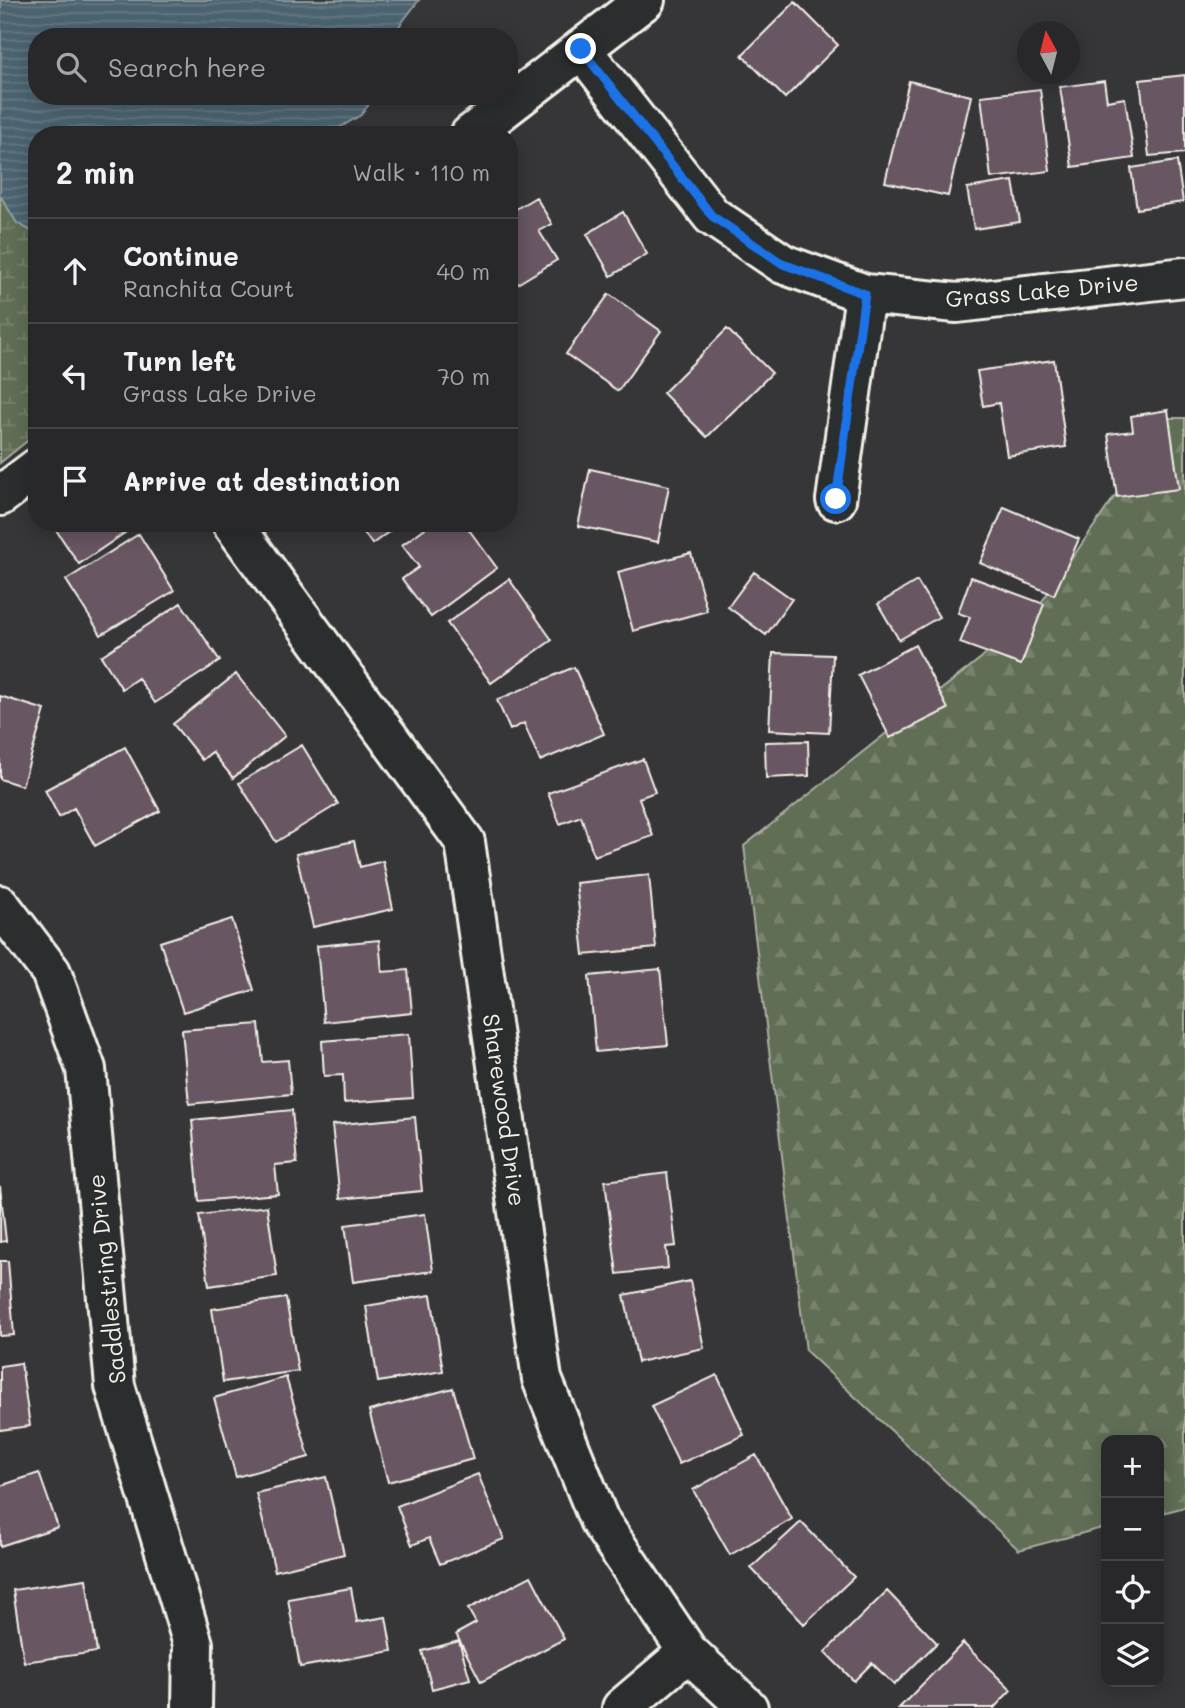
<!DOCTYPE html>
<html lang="en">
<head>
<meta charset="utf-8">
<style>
  :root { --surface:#28282a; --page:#343436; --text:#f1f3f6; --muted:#a5a6a8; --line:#444447 }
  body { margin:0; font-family:Mali,sans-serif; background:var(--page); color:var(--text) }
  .controls { position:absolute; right:21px; bottom:21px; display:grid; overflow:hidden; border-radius:14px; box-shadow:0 4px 18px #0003 }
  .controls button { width:63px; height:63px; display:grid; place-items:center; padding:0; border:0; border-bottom:2px solid var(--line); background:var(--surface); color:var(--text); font:35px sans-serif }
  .compass { position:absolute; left:1017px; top:21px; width:63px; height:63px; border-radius:50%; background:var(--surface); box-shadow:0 4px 18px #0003; rotate:353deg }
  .stop { position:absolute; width:21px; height:21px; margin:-16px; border:5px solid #1a73e8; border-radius:50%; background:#fff }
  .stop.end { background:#1a73e8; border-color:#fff; box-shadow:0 2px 7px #0008 }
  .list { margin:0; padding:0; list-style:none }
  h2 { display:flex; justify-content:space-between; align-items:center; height:91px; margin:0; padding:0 28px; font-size:30px }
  h2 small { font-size:23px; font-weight:400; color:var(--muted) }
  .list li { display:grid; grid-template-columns:46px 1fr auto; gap:21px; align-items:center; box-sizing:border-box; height:105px; padding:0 28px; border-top:2px solid var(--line) }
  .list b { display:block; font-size:26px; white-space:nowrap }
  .list p { margin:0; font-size:23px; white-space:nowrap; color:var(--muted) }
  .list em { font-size:23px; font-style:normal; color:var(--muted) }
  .icon { flex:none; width:38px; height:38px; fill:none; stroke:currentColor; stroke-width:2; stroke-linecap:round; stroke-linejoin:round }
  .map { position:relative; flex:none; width:1185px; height:1708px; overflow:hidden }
  .search { position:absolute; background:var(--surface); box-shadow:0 4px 18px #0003; left:28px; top:28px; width:490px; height:77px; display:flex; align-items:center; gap:18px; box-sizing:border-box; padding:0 24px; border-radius:28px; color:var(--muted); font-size:26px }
  .panel { position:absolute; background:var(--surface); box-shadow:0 4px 18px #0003; left:28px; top:126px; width:490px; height:406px; border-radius:28px }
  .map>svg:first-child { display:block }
</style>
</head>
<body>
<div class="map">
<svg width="1185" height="1708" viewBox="0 0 1185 1708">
  <defs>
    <pattern id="forest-firs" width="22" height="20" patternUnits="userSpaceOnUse" patternTransform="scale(1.75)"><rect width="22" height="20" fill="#616e56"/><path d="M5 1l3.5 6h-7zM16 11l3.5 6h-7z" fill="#78836e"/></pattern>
    <pattern id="wetland-marsh" width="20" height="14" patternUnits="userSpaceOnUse" patternTransform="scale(1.75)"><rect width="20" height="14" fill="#616e56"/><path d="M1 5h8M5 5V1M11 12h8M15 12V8" fill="none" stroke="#78836e"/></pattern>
    <pattern id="water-rules" width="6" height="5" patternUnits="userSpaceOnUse" patternTransform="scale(1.75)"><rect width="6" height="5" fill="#4b636f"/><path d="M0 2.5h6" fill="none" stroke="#667a84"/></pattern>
  </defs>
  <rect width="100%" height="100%" fill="#363538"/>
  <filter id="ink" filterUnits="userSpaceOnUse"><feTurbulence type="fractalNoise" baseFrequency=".0143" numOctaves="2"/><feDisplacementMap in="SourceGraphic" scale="14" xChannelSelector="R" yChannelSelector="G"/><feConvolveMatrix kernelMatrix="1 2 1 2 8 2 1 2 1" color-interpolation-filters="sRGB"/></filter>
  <g filter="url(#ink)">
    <path fill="url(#forest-firs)" stroke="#aab09f" stroke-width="2" d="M1169,418h16v1089l-26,7v-74h-53v87l-87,23 -213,-199 -62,-505 285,-226z"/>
    <path fill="url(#wetland-marsh)" stroke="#aab09f" stroke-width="2" d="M0,195l17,28 20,11v199l-37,30z"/>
    <path fill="url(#water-rules)" stroke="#8f9c9f" stroke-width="2" d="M1,0h418l-22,29 -2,8h-358v59h338l-14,19 -34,20h-290v99l-20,-11 -17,-28z"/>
    <path fill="#675762" stroke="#f4f1e8" stroke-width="2" d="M795,2l43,43 -53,53 -43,-43z
      M1185,75v78l-36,3 -9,-76z
      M909,81l62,15 -23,100 -63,-14z
      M1104,81l3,20 18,-3 9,60 -62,9 -12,-80z
      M1040,89l10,82 -59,7 -10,-82z
      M1177,161l6,41 -46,7 -6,-41z
      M1013,181l7,41 -46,7 -7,-41z
      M536,197l16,27 -13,7 18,29 -48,29v-76z
      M623,212l24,42 -36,22 -24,-42z
      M609,294l52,37 -43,60 -52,-37z
      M727,329l45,44 -65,64 -44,-44z
      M1054,360l12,87 -59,9 -8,-53 -16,3 -6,-35z
      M1168,410l11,79 -62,8 -9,-63 25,-3 -2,-15z
      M590,469l79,17 -11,56 -80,-16z
      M1004,507l75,32 -25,56 -74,-32z
      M60,523h64l5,7 -50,34 -25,-37z
      M357,523h44l-29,21z
      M432,523h32l33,45 -66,49 -29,-38 17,-12 -17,-22z
      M139,534l35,57 -73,44 -35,-55z
      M691,553l16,58 -74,20 -15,-59z
      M754,572l38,27 -26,36 -38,-28z
      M971,577l73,27 -23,61 -61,-22 10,-26 -12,-4z
      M509,579l43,61 -61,43 -44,-60z
      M917,581l22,36 -40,23 -21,-36z
      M181,603l39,58 -65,42 -17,-25 -16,11 -21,-33z
      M915,645l33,64 -58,29 -32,-63z
      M773,653l60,2 -4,78 -60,-3z
      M574,667l30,67 -64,27 -16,-38 -14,7 -13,-30z
      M236,674l49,62 -52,42 -21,-26 -10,8 -29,-36z
      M0,696l45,14 -23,76 -22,-7z
      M808,741l1,35 -43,2 -1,-36z
      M302,745l36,59 -62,38 -37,-59z
      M125,747l35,64 -65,35 -21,-38 -15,9 -14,-27z
      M643,759l12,33 -16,6 14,38 -59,20 -13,-40 -21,8 -12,-31z
      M354,841l6,26 23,-6 10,48 -80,18 -17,-73z
      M649,875l7,73 -72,7 -8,-72z
      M232,919l22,71 -71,22 -23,-70z
      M379,940l3,32 26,-2 4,43 -88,9 -7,-76z
      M660,969l8,76 -72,7 -7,-76z
      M259,1024l4,38 25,-2 3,34 -102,10 -7,-74z
      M409,1034l4,64 -69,5 -1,-28 -19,1 -2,-35z
      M292,1110l5,53 -22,2 3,29 -79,7 -7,-81z
      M415,1117l7,74 -82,8 -8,-74z
      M667,1173l9,73 -10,1 2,21 -51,6 -12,-93z
      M0,1186l6,55 -6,1z
      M267,1206l10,70 -68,10 -10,-71z
      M425,1214l8,57 -80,11 -8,-57z
      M0,1261h8l6,74 -14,1z
      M690,1281l14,67 -66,14 -14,-67z
      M431,1295l12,76 -65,11 -12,-76z
      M286,1298l12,73 -75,11 -11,-73z
      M21,1363l9,63 -30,4v-64z
      M717,1375l27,60 -65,29 -28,-58z
      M286,1377l23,80 -73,20 -22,-79z
      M453,1388l20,71 -85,23 -19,-71z
      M756,1455l36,64 -62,36 -37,-65z
      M39,1473l19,54 -58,19v-60z
      M478,1474l26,65 -64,25 -11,-26 -17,7 -15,-39z
      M326,1477l18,77 -69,17 -19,-78z
      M801,1522l53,55 -50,47 -53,-56z
      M531,1576l33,63 -83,43 -25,-48 20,-11 -8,-14z
      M86,1579l11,73 -73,10 -11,-72z
      M351,1588l6,34 29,-5 6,34 -92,16 -12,-68z
      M887,1591l50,52 -43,42 -22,-22 -18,18 -29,-29z
      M459,1641l11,38 -38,10 -10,-38z
      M963,1643l48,47 -17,18h-95z"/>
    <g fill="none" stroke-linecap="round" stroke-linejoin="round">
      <defs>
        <path id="minor" d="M581,49l131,167 71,48 82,30 92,9 228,-26
          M470,135l175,-135
          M0,496l37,-28
          M836,500l29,-206
          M232,523l233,319 77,537 57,141 89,132 60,56
          M0,905l51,67 35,97 29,317 78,258 -1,64
          M622,1708l66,-56"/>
      </defs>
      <use href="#minor" stroke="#f4f1e8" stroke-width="44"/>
      <use href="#minor" stroke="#2a2d2e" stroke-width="38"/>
    </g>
  </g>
  <g fill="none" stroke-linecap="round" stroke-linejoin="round" filter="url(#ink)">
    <path stroke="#1a73e8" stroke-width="9" d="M581,49l131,167 71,48 82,30 -29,205"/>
  </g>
  <g text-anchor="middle" stroke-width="5" stroke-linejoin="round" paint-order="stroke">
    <g font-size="23" fill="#f4f1e8" stroke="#2a2d2e">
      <text transform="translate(1042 291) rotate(-5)" y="8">Grass Lake Drive</text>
      <text transform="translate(504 1110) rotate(82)" y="8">Sharewood Drive</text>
      <text transform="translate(107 1279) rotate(-96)" y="8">Saddlestring Drive</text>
    </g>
  </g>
</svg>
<div class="controls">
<button>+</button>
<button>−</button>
<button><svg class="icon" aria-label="locate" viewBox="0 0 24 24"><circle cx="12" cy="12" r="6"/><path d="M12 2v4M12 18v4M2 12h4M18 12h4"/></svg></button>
<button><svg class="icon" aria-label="layers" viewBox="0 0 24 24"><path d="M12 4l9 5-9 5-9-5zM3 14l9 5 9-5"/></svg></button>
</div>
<svg class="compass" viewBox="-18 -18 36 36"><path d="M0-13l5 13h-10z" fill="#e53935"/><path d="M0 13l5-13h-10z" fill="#a5a6a8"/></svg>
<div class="stop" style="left:836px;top:499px"></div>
<div class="stop end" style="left:581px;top:49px"></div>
<div class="search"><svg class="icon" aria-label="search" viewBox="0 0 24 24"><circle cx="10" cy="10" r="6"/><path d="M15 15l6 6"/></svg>Search here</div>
<section class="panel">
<h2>2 min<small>Walk · 110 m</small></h2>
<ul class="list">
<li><svg class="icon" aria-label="ahead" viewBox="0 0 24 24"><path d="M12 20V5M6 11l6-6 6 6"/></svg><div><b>Continue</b><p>Ranchita Court</p></div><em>40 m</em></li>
<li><svg class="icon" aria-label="left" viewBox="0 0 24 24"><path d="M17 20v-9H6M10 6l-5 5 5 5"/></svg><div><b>Turn left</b><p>Grass Lake Drive</p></div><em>70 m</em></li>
<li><svg class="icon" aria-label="arrive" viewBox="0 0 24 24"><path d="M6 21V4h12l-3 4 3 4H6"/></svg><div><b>Arrive at destination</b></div></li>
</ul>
</section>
</div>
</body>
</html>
